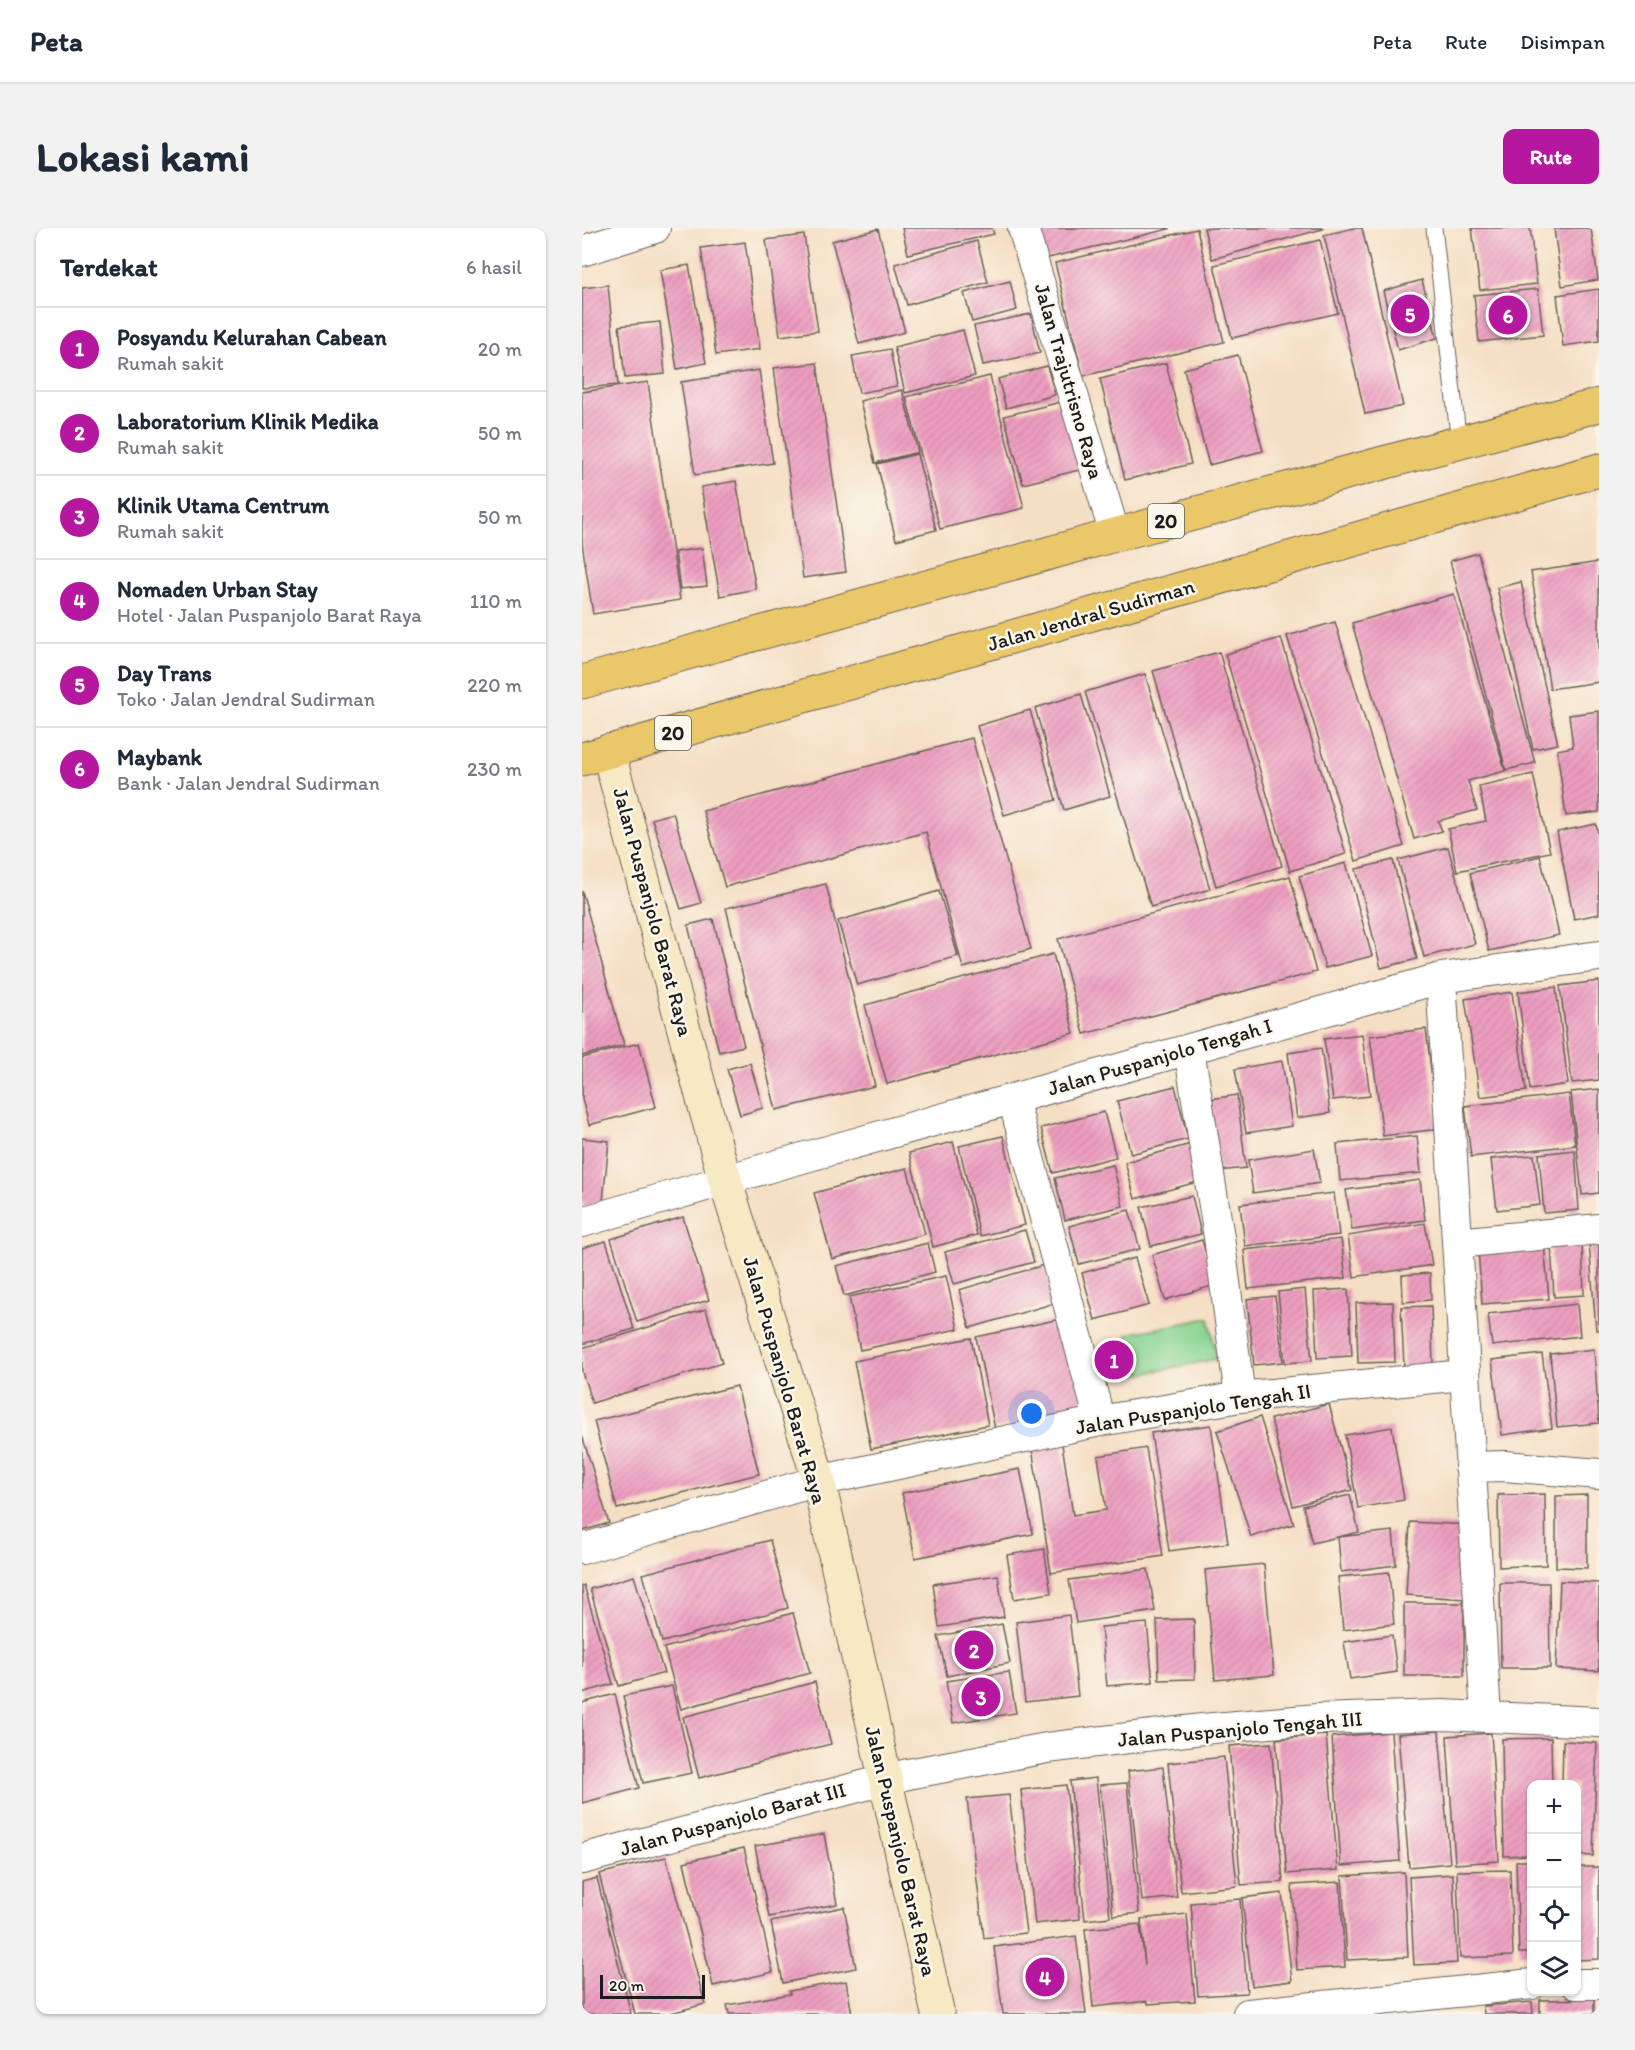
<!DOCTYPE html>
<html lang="id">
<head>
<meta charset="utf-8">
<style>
  :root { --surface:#fff; --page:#f2f2f3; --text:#1f2937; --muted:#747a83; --line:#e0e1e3; --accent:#b5179e }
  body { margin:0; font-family:Itim,sans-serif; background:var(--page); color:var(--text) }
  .controls { position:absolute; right:18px; bottom:18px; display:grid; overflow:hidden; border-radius:12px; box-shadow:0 2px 4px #0004 }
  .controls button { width:54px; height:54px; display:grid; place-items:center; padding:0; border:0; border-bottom:2px solid var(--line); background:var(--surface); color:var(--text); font:30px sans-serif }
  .scale { position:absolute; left:18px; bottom:15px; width:105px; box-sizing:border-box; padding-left:6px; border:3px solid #1c1c1c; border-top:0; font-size:16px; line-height:21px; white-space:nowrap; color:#1c1c1c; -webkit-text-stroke:4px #fbf7ec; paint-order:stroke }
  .you { position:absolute; left:450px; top:1186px; width:21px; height:21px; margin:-15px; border:4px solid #fff; border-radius:50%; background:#1a73e8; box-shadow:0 0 0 9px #1a73e833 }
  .badge { display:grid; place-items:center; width:39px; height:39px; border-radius:50%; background:var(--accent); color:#fff; font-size:20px; font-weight:700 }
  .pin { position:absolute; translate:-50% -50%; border:3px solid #fff; box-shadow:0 2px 6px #0006 }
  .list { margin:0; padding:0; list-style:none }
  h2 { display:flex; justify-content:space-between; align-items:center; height:78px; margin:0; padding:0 24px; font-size:26px }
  h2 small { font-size:20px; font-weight:400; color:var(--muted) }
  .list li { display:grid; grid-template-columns:39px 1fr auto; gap:18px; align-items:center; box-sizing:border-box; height:84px; padding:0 24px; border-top:2px solid var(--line) }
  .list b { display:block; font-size:22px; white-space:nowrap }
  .list p { margin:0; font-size:20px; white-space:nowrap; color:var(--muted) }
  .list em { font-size:20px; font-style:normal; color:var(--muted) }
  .icon { flex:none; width:33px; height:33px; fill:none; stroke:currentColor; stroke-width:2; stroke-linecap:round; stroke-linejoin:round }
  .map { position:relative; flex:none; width:1017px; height:1786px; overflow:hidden; border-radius:12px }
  header { display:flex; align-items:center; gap:36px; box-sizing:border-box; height:84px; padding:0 30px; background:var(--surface); border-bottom:2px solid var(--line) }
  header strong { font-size:28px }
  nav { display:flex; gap:33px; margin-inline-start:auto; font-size:21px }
  .intro { display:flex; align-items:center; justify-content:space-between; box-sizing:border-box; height:144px; padding:0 36px }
  h1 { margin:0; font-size:42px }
  .button { padding:15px 27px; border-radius:12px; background:var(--accent); color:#fff; font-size:21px; font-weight:700 }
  main { display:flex; gap:36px; padding:0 36px }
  aside { flex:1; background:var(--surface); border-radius:12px; box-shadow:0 2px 4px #0004 }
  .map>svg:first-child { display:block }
</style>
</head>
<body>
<header>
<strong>Peta</strong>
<nav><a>Peta</a><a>Rute</a><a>Disimpan</a></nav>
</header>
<div class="intro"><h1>Lokasi kami</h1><a class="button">Rute</a></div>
<main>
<aside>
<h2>Terdekat<small>6 hasil</small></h2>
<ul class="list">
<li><span class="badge">1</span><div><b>Posyandu Kelurahan Cabean</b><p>Rumah sakit</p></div><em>20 m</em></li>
<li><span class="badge">2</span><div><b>Laboratorium Klinik Medika</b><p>Rumah sakit</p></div><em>50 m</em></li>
<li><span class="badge">3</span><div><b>Klinik Utama Centrum</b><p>Rumah sakit</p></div><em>50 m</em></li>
<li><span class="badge">4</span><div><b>Nomaden Urban Stay</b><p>Hotel · Jalan Puspanjolo Barat Raya</p></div><em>110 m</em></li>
<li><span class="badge">5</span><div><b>Day Trans</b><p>Toko · Jalan Jendral Sudirman</p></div><em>220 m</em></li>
<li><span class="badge">6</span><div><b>Maybank</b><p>Bank · Jalan Jendral Sudirman</p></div><em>230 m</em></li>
</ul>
</aside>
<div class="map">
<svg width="1017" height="1786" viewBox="0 0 1017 1786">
  <defs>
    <pattern id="building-hatch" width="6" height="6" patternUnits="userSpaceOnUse" patternTransform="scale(1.5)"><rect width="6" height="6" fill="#ed9dc0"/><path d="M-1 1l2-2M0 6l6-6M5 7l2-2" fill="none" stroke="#cb87a4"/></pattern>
  </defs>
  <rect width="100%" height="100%" fill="#fbf7ec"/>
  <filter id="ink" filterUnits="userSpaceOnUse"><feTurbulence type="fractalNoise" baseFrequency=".0167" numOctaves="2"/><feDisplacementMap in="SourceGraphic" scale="12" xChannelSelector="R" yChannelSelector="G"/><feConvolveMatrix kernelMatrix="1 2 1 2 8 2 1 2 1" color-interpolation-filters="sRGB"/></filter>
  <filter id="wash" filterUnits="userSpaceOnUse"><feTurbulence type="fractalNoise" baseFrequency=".008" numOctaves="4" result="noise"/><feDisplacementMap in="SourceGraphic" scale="24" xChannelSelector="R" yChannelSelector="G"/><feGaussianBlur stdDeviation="1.35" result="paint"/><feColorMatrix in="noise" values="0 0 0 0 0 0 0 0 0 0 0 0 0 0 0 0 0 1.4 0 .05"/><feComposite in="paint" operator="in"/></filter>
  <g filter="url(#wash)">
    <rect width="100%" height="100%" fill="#f5dfc4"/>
    <path fill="#89d491" stroke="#527856" stroke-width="1.5" d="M627,1090l8,41 -81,16 -9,-41z"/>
    <g id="blocks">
      <path fill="url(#building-hatch)" d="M320,0h90l2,6 -86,20z
        M455,0h132v1l-125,30z
        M622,0h119v1l-111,30z
        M772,0h8l41,178 -38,8 -41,-179z
        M890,0h58l7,56 -57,6z
        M981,0h28l7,52 -36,6 -8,-57z
        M296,1l27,103 -46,12 -27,-103z
        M615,1l27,113 -141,34 -28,-113z
        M222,7l14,96 -38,5 -14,-96z
        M738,12l18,73 -106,25 -18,-73z
        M395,13l11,41 -81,23 -12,-41z
        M163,14l15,107 -44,6 -15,-107z
        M107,37l17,98 -29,6 -17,-99z
        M840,52l15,58 -39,12 -15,-59z
        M428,53l7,29 -45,12 -8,-29z
        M26,57l10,100 -36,3v-100z
        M956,61l5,46 -64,7 -5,-47z
        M1017,61v52l-36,5 -6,-51z
        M449,86l9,39 -57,12 -9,-39z
        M78,94l5,52 -40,4 -6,-52z
        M381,102l12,46 -70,17 -11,-46z
        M308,121l7,37 -38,7 -7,-37z
        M656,127l25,96 -54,14 -25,-96z
        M235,135l29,209 -43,6 -29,-210z
        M584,135l25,101 -66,16 -25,-101z
        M465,138l8,29 -49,13 -8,-29z
        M177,142l14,93 -78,12 -14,-93z
        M408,148l34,132 -84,21 -34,-132z
        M66,154l32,218 -87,14 -11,-71v-151z
        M320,162l16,62 -43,11 -15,-62z
        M487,172l18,68 -64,16 -19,-68z
        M335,226l19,76 -40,10 -19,-76z
        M154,253l20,108 -36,7 -19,-109z
        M120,320l5,38 -27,3 -5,-37z
        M896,325l57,210 -29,7 -56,-209z
        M1017,334v120l-49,7 -19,-117z
        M939,354l37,162 -25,5 -36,-161z
        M872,366l51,177 -37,10 9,29 -39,11 4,10 -28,8 -62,-216z
        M753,394l69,224 -48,15 -69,-225z
        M699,410l65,216 -56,17 -65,-217z
        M637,424l63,214 -66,20 -63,-215z
        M563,446l65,215 -59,18 -66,-215z
        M499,466l29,102 -46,14 -29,-102z
        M448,482l26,90 -52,15 -27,-89z
        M1017,483v101l-33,4 -9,-66 16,-3 -4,-32z
        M390,510l59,211 -68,19 -37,-136 -201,55 -22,-76z
        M951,546l17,78 -93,19 -9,-42 38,-8 -7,-35z
        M91,585l28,90 -20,6 -29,-90z
        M1014,596l3,15v75l-25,5 -17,-87z
        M866,619l27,97 -51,13 -26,-97z
        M958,628l19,79 -70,16 -19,-78z
        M811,632l24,99 -36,9 -25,-99z
        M764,635l26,93 -47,12 -26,-92z
        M708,648l26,96 -232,62 -26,-95z
        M244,656l49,202 -99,24 -50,-202z
        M0,663l42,154 -42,11z
        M357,663l19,65 -101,29 -19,-64z
        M131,691l31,127 -25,6 -31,-127z
        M471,726l21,79 -187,51 -22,-79z
        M1017,753v99l-27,3 -12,-97z
        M974,759l12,97 -38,6 -12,-98z
        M930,764l14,99 -46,6 -15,-98z
        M844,801l12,100 -55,7 -13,-100z
        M780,806l8,62 -37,4 -9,-61z
        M57,815l17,64 -67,18 -7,-26v-41z
        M739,820l9,65 -33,5 -9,-65z
        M700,833l10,65 -46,7 -11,-64z
        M168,835l13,45 -23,7 -13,-46z
        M593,858l13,53 -57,15 -14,-53z
        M1017,861v104l-17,2 -11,-103z
        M987,866l6,51 -104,12 -6,-51z
        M655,867l9,73 -27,3 -8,-72z
        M522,884l12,45 -63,16 -12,-45z
        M421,908l22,89 -45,11 -21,-90z
        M835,908l4,37 -81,8 -3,-37z
        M0,910l27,3 -6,60 -21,6z
        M371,914l24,93 -44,12 -24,-94z
        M609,916l10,37 -66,18 -10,-37z
        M732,921l6,34 -67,10 -5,-33z
        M993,922l4,60 -35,3 -5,-59z
        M952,927l6,50 -43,5 -6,-51z
        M531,937l10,41 -58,14 -10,-42z
        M325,940l18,66 -93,25 -18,-66z
        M838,952l5,40 -73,10 -6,-40z
        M752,965l5,42 -94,11 -5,-42z
        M610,968l9,38 -50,12 -10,-39z
        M547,982l11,39 -61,15 -10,-38z
        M101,989l26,83 -72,22 -26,-83z
        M843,995l7,42 -78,12 -6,-41z
        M443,1002l9,32 -80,22 -9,-32z
        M759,1011l5,39 -98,11 -4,-39z
        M620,1012l13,45 -50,15 -13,-45z
        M24,1013l28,88 -52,15v-96z
        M1000,1014l2,53 -30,2 -3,-53z
        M346,1015l7,29 -91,24 -8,-30z
        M1007,1015h10v87h-3z
        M962,1016l5,55 -67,5 -4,-55z
        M553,1030l14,47 -54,15 -13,-47z
        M462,1037l11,38 -85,25 -11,-38z
        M848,1045l1,27 -28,2 -1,-27z
        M364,1048l12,53 -98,21 -11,-53z
        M723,1061l7,72 -27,2 -7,-71z
        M766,1061l4,67 -35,2 -3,-67z
        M693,1068l8,66 -29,3 -7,-66z
        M811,1074l2,60 -37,1 -2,-60z
        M995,1076l3,32 -88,10 -4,-32z
        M849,1078l2,58 -29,2 -3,-59z
        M124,1081l16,54 -130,40 -10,-31v-24z
        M483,1090l19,93 -89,18 -19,-92z
        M389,1110l17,87 -117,24 -17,-88z
        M539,1112l9,34 -23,5 -8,-33z
        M1012,1121l5,74 -42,4 -7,-73z
        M960,1126l10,74 -50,7 -10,-75z
        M155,1158l22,88 -142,35 -23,-88z
        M747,1176l23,86 -59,16 -22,-87z
        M678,1189l34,107 -43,13 -34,-106z
        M629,1197l17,118 -59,8 -18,-118z
        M810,1199l12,73 -46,8 -13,-73z
        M0,1207l27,88 -27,8z
        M480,1216l11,71 33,-5 -8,-54 48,-8 17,108 -112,17 -19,-125z
        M438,1241l13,65 -118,24 -13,-65z
        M963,1266l1,71 -47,2 -1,-72z
        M768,1267l9,37 -47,11 -9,-37z
        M1005,1267v73l-31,-1v-71z
        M828,1294l60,3 -4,74 -60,-4z
        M811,1303l3,34 -55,7 -3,-35z
        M188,1312l18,68 -126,34 -19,-68z
        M462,1321l7,44 -37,6 -7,-44z
        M682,1336l10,111 -59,5 -10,-110z
        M566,1341l7,42 -79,12 -7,-43z
        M807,1344l5,52 -51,6 -5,-53z
        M416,1347l6,42 -65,10 -6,-43z
        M52,1348l30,97 -45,13 -29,-97z
        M978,1353l39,2v88l-43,-2z
        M918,1355h49l1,85h-49z
        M2,1357l29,99 -31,9v-107z
        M822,1375h60v73h-60z
        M211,1385l17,60 -129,36 -17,-61z
        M487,1387l9,81 -53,6 -9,-80z
        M612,1391l1,60 -36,1 -2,-60z
        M565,1395l6,59 -46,4 -6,-59z
        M420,1396l8,39 -63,13 -9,-40z
        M810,1407l5,37 -47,7 -6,-37z
        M427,1444l7,41 -63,10 -7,-42z
        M233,1454l16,62 -132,34 -16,-61z
        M90,1458l20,87 -49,10 -20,-87z
        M33,1466l24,94 -57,15v-100z
        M857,1503l11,132 -41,4 -11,-133z
        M809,1504l9,129 -59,5 -9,-129z
        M909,1505l8,128 -44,3 -8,-128z
        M744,1507l12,135 -51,4 -11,-135z
        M969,1510l1,46h-20v71l-28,1 -2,-117z
        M981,1513l34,2 -4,113 -17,-1v-71h-14z
        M689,1515l12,139 -42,3 -12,-139z
        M642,1529l13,129 -56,6 -13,-129z
        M581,1539l14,130 -35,4 -14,-130z
        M514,1550l14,139 -25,3 -15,-139z
        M545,1555l12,130 -26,3 -13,-131z
        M484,1557l14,134 -45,5 -14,-134z
        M427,1567l17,138 -42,5 -17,-139z
        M242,1606l13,70 -68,13 -14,-71z
        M162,1620l29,124 -60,14 -29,-124z
        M84,1629l39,147 -38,10h-32l-36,-140z
        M934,1633h16v92h-13z
        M994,1639h23v92l-23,1z
        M928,1642l3,86 -53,2 -3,-87z
        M822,1644l4,85 -61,3 -5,-84z
        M871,1646l4,89 -43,2 -5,-88z
        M15,1650l34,136h-49v-132z
        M758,1654l5,85 -48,3 -5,-85z
        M700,1665l10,88 -40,5 -10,-88z
        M658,1671l7,94 -49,3 -7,-93z
        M262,1679l12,61 -73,15 -12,-61z
        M605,1686l8,87 -47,3v-3l-55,6 -8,-78 55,-5 5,41 -4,-46z
        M494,1708l10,78h-83l-9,-67z
        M264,1753l6,33h-123l-2,-9 63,-11 -1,-3z
        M1012,1771v15h-54v-14z
        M950,1774l1,12h-49l-1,-8z"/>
    </g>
  </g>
  <g filter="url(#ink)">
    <use href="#blocks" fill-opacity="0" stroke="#686057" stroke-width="1.5"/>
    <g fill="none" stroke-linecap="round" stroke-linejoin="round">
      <defs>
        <path id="lane" d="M852,0l25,215"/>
        <path id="street" d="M441,0l92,307
          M0,23l73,-23
          M859,750l45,738
          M607,821l30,188 21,160
          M431,871l87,322
          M0,994l192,-56 667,-188 158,-22
          M875,1015l142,-14
          M888,1239l35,-1 94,8
          M0,1321l236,-68 282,-60 140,-24 224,-22
          M0,1631l326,-85 139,-26 155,-19 115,-10 125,-4 157,7
          M994,1756h23
          M666,1786l284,-30"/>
        <path id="secondary" d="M26,523l117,429 92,294 121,540"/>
        <path id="highway" d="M0,454l533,-147 484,-130
          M0,531l1017,-289"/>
      </defs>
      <use href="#lane" stroke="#686057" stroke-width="17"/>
      <use href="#street" stroke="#686057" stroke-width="32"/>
      <use href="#secondary" stroke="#686057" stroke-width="35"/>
      <use href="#highway" stroke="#686057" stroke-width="35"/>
      <use href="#lane" stroke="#fff" stroke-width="15"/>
      <use href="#street" stroke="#fff" stroke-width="30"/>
      <use href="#secondary" stroke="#f7e9c3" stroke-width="33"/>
      <use href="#highway" stroke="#eac769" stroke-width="33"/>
    </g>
  </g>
  <g text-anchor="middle" stroke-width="5" stroke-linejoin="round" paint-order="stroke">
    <g fill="#fbf7ec" stroke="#5f5e5a" stroke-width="1.5">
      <rect x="566" y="276" width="36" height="34" rx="4.5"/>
      <rect x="73" y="488" width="36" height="34" rx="4.5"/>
    </g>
    <g font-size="20" font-weight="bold" fill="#1c1c1c">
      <text x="584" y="300">20</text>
      <text x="91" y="512">20</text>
    </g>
    <g font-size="21" fill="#1c1c1c" stroke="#fbf7ec">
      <text transform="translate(487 153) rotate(74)" y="7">Jalan Trajutrisno Raya</text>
      <text transform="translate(509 387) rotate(-16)" y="7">Jalan Jendral Sudirman</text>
      <text transform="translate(71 684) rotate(75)" y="7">Jalan Puspanjolo Barat Raya</text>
      <text transform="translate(578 829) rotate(-16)" y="7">Jalan Puspanjolo Tengah I</text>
      <text transform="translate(203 1152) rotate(74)" y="7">Jalan Puspanjolo Barat Raya</text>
      <text transform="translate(611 1181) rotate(-9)" y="7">Jalan Puspanjolo Tengah II</text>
      <text transform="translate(658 1501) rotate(-5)" y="7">Jalan Puspanjolo Tengah III</text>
      <text transform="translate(151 1591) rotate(-15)" y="7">Jalan Puspanjolo Barat III</text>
      <text transform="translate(319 1623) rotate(77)" y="7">Jalan Puspanjolo Barat Raya</text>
    </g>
  </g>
</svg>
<div class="controls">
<button>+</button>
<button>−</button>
<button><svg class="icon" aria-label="locate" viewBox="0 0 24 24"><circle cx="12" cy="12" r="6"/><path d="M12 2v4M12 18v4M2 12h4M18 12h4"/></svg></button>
<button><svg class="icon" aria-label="layers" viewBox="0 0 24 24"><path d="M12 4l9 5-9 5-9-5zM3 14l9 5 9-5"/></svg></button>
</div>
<div class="scale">20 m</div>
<div class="you"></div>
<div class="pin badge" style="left:532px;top:1132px">1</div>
<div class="pin badge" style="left:392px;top:1422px">2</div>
<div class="pin badge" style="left:399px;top:1469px">3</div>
<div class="pin badge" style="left:463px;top:1749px">4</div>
<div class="pin badge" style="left:828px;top:86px">5</div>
<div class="pin badge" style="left:926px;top:87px">6</div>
</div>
</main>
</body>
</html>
